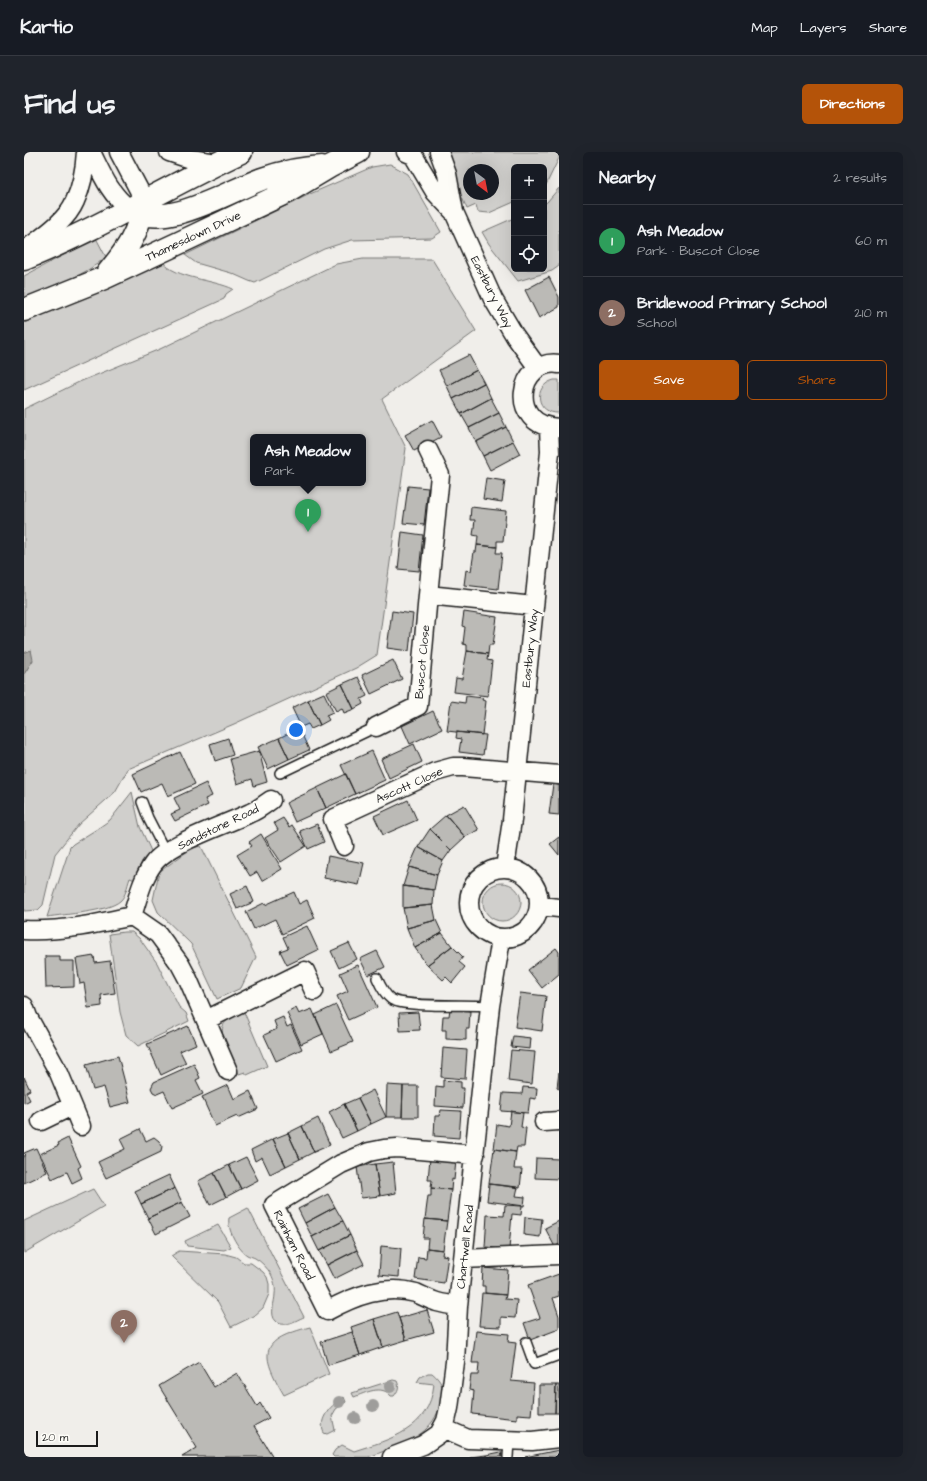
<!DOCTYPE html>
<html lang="en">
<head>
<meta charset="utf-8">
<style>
  :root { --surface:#171b24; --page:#20242c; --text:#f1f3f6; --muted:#9ea1a6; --line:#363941; --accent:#b45309 }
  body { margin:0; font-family:"Architects Daughter",sans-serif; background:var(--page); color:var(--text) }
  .controls { position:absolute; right:12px; top:12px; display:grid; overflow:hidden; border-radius:6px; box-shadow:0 4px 16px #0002 }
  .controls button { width:36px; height:36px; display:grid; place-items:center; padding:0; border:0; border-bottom:1px solid var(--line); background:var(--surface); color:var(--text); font:20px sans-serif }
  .compass { position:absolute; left:439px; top:12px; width:36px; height:36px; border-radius:50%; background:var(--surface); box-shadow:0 4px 16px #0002; rotate:148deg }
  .scale { position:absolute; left:12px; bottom:10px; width:62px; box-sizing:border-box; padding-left:4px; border:2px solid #1c1c1c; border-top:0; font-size:11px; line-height:14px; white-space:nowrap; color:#1c1c1c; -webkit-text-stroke:3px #fdfcf7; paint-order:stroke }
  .you { position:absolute; left:272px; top:578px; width:14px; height:14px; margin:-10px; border:3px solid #fff; border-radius:50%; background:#1a73e8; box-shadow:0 0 0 6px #1a73e833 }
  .badge { display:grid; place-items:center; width:26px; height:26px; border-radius:50%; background:var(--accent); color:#fff; font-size:13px; font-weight:700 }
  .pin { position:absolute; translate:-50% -33px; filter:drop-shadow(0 1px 2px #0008) }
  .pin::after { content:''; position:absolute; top:21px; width:14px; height:12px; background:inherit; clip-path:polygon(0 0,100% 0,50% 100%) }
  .popup { position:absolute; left:226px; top:282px; width:116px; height:52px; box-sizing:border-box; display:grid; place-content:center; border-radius:6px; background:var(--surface); filter:drop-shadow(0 1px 3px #0005); font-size:13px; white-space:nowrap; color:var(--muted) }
  .popup b { font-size:15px; color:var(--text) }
  .popup::after { content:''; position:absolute; left:50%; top:100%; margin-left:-8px; border:8px solid transparent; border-top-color:var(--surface) }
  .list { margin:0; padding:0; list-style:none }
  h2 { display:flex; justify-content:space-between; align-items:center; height:52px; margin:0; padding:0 16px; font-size:17px }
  h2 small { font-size:13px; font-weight:400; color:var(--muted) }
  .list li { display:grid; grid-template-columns:26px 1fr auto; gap:12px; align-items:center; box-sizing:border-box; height:72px; padding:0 16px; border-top:1px solid var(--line) }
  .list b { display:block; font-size:15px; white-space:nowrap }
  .list p { margin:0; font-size:13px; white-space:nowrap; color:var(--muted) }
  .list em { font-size:13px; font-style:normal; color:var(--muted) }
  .actions { display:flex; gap:8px; padding:12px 16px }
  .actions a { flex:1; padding:9px 0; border:1px solid var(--accent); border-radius:6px; text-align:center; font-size:14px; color:var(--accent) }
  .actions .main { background:var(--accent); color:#fff }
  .icon { flex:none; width:22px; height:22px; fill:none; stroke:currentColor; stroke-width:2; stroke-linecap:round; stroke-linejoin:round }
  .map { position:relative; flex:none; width:535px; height:1305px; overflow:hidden; border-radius:6px }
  header { display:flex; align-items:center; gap:24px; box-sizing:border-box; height:56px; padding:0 20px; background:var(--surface); border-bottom:1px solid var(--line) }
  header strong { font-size:19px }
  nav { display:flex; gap:22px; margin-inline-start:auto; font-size:14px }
  .intro { display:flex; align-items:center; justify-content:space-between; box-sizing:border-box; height:96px; padding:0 24px }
  h1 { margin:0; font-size:28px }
  .button { padding:10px 18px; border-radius:6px; background:var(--accent); color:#fff; font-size:14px; font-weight:700 }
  main { display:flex; gap:24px; padding:0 24px }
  aside { flex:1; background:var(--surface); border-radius:6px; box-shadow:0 4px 16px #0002 }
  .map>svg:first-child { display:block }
</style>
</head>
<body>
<header>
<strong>Kartio</strong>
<nav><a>Map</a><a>Layers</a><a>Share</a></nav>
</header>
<div class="intro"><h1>Find us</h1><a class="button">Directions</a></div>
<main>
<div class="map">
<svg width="535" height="1305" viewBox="0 0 535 1305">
  <rect width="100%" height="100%" fill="#f0eeea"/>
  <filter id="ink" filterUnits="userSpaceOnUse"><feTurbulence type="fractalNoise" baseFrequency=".025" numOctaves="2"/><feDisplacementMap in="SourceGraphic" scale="8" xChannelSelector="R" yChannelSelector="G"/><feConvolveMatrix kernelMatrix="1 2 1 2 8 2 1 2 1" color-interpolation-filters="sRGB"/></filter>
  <g filter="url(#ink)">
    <path fill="#d0cfcc" stroke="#767674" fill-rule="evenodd" d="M424,0h111v6l-13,27 -2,1v-19h-30v35l-25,11 -11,-1 -2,-7 -9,4 -13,-30zM445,18h24v24h-24z
      M366,12l18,10 33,58 -9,6 -80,2 -28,9 -69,34 -6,-2 -18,-8 -35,-10 -11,-8 125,-61 62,-27z
      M535,36v78l-7,5 -34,10 -29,-37 -7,-12 32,-14v51h30v-65l3,-2z
      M72,86l10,19c-23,20 -54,30 -82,41v-22z
      M339,107h69l44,72 -94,68 24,49 -29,207 -21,13 -122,56 -106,45 -13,23 -36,32 -24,30 -12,51 -5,5 -14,1v-237l9,-14 -9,-7v-244l55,-27 81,-33 176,-85zM229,285h110v46h-110z
      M139,110c11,16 52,18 70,27l-7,5 -2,5 -200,91v-67z
      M530,228h5v33c-23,1 -27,-27 -5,-33z
      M108,640l8,35 11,24 -9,10 -7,19 -5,-2c-3,8 -4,18 -10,23 -13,11 -55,13 -73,16l23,-70 3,-3 24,-15 13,-9z
      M177,694l55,111 -15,31 -24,11 -26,-55 -33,-32 -5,-12 6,-28 33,-24z
      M459 750a19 19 0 1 1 38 0a19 19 0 1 1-38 0Z
      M100,780h8l8,7 17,24 22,44 7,6 3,8 -51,25 -12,-11 -6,-23 -11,-78z
      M220,860l23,54 -20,9 -2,-3 -6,2c-5,-10 -20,-37 -16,-48 3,-8 14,-11 21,-14z
      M69,1037l11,17 -80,47v-32z
      M224,1056l56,109c-8,3 -21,12 -28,4 -7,-6 -1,-19 -1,-27 1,-7 -1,-14 -4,-20 -4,-6 -9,-12 -16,-16 -2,-1 -6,-2 -8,-3 -10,-7 -20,-26 -18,-37z
      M194,1073l13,22 -7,3 -37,-4 -2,-5z
      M155,1099l46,3 11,3 8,6h7l12,9 4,5 2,7v10l-6,14 -9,8 -23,11 -13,-25 -47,-46z
      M286,1175l19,47 -45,21c-25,-43 -24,-55 26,-68z
      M404,1221h4c11,9 13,18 9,30 -8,28 -27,37 -53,46 -6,3 -13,6 -20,8 -10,0 -23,0 -34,0l-2,-2 3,-5 7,-5 12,6c37,-12 75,-21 80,-67l-17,-2 3,-5z
      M369,1228l4,1c3,6 1,10 -3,15h-3c-9,-12 -26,-3 -37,1l-2,-4z
      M320,1245l2,5 -10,7 -4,7 3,14 -8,4 -3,-1c-7,-14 8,-29 20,-36z"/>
    <path fill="#a8a7a3" stroke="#706f6d" d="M7,498l2,10 -9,14v-21z"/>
    <path fill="#bbbab6" stroke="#1c1c1c" d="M525,125l10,20v10l-20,11 -14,-28z
      M445,203l8,15 -30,16 -8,-16z
      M453,218l7,13 -31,16 -6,-13z
      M460,231l7,15 -30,16 -8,-15z
      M467,246l8,15 -30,15 -8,-14z
      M475,261l7,14 -30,15 -7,-14z
      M408,268l9,17 -27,14 -9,-16z
      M482,275l7,14 -30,15 -7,-14z
      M489,289l7,13 -30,16 -7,-14z
      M462,326l19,3 -3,21 -19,-3z
      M384,334l20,2 -4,37 -21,-2z
      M447,355l35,4 -3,30h-6v6l-20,-2 1,-9 -5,-1 2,-15h-5z
      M378,380l21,3 -4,36 -21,-2z
      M453,393l20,2 -1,6h6l-4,36 -34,-4 2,-15 5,1 3,-19h2z
      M368,459l21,3 -4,37 -22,-3z
      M440,460l33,5 -4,28h-4l-1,9 -21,-3v-6l-4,-1 2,-17 -3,-1z
      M443,499l21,3 -1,6 5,1 -4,35 -34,-4 2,-14 6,1z
      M369,508l9,19 -31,15 -9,-19z
      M334,525l9,19 -6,3 2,5 -9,5 -12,-25z
      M318,532l12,25 -10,4 -2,-5 -6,3 -10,-19z
      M300,541l9,19 -7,3 3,5 -9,5 -12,-25z
      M442,544l17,2 -1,2 4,1 -4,34 -35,-4 4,-30 14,2z
      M284,548l12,25 -9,4 -3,-5 -7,3 -9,-19z
      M409,559l9,18 -32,15 -8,-18z
      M275,576l10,22 -20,9 -10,-21z
      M433,580l29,3 -3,20 -24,-3 2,-13 -5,-1z
      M204,586l5,17 -18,6 -5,-17z
      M255,586l10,21 -21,10 -10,-22z
      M390,592l8,18 -33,16 -8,-19z
      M235,599l8,31 -13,4 -2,-7 -15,5 -7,-25z
      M348,599l13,29 -30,14 -14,-29z
      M156,600l15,32 -27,12 -6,-13 -21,9 -8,-18z
      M322,622l9,20 -29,14 -9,-20z
      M182,631l6,13 -7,3 3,6 -33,16 -4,-7 9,-4 -6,-12z
      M529,632l6,1v30l-10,-1z
      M293,636l9,20 -31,14 -9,-19z
      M384,648l9,20 -34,15 -9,-19z
      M440,653l15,25 -14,7 -19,-22z
      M422,663l19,22 -14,13 -21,-21z
      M259,666l6,9 3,-2 14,21 -25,16 -16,-24 13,-8 -4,-7z
      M293,672l7,18 -16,7 -8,-18z
      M406,677l21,21 -8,11 -25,-14z
      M237,682l21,35 -20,12 -5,-9 -7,4 -13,-21 15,-9 -3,-4z
      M535,685v18l-9,-11z
      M394,695l25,14 -6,14 -28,-8z
      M304,704l36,7 -5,22 -35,-7z
      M385,715l28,8 -3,15 -31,-4z
      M223,734l7,16 -17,7 -7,-15z
      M379,734l31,4 -1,15 -30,3z
      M270,740l5,12 8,-4 8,18 -33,16 -7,-15 -21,10 -8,-17 18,-9 1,2z
      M409,753l3,15 -29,8 -4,-20z
      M412,768l6,13 -27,15 -8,-20z
      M283,774l11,24 -31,15 -7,-14 8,-3 -5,-11z
      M418,781l10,13 -25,19 -12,-17z
      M325,791l8,16 -18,9 -8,-17z
      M428,794l11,11 -4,5 6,5 -13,16 -6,-6 -3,3 -16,-15z
      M532,796l3,4v22l-17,14 -14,-18z
      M353,799l8,16 -17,8 -8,-16z
      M21,804h15v5h14v26l-28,1z
      M70,804l1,7 15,-2 5,32 -14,2 1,11 -14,2 -4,-25 -4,1 -4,-25z
      M334,813l19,42 -29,13 -11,-24 11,-5 -8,-18z
      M496,841l26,3 -4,35 -27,-4z
      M312,853l17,37 -22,9 -16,-36z
      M272,856l3,6 13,-5 11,25 -22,10 -14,-31z
      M426,857l20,2 -1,18h-3v11l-20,-1v-9h-4l1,-14h6z
      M394,860l2,18 -20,1 -1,-18z
      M259,865l4,10 4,-2 11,24 -26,12 -12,-26 13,-6 -3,-8z
      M164,874l8,18 -16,7 6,12 -25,12 -14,-31z
      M489,884l18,2 -1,11 -19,-2z
      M419,896l24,2 -2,29 -24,-2z
      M487,898l24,2 -3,32 -24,-3z
      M94,904l12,46 -20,5 -6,-20 -11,3 -7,-25z
      M170,912l6,14 -4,2 7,14 -31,14 -8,-17 -7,3 -4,-2 -2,-4 3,-6z
      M535,920v17l-2,-1z
      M0,925l6,13 -4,2 4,8 -6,3z
      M419,928l18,2v6h3l-1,20 -28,-2 1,-20 7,1z
      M204,933l6,14 16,-8 8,18 -20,9 -1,-2 -22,10 -13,-29z
      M363,933l16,1 -1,31h-16z
      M379,934h15v31h-16z
      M499,935l14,1 -1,11 -6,-1 -2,15 -27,-2 2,-18 19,1z
      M349,938l13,27 -15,7 -13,-26z
      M334,946l13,26 -14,7 -13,-27z
      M320,952l13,27 -15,7 -13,-26z
      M417,958l20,1 -2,27 -25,-2 1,-20h5z
      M487,959l12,2 -2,14 5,1 -2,19h-7l-1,5 -22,-3 3,-25 12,2z
      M294,966l12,27 -16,7 -12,-26z
      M278,974l12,26 -14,7 -12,-26z
      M116,977l6,12 8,-4 5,4 3,5 -1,6 -55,26 -8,-16 27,-13 -5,-10z
      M264,981l12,26 -14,7 -13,-27z
      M44,986l13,28 -3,2 4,10 -10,5 -5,-11 -15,7 -12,-25 19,-9 -1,-2z
      M249,987l13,27 -16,8 -8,-17 -7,4 -4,-11z
      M12,996l11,24 -23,11v-27l2,-1 -2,-2z
      M470,997l22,3 -2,17h8l-2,19 -31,-4z
      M222,1005l12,23 -17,9 -12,-24z
      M406,1006l26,3 -2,19 -2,-1 -1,11 -20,-2 1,-8h-4z
      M512,1006l23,1v20l-24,-1z
      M369,1010l3,31 -16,3 -5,-32z
      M351,1012l5,32 -19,2 -4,-31z
      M205,1013l12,24 -15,8 -12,-24z
      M190,1021l12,24 -16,8 -12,-24z
      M145,1023l6,13 -34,16 -6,-13z
      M465,1032l29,3 -2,9 9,1 -1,9 -37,-5z
      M151,1036l7,14 -34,16 -7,-14z
      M407,1036l20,2 -4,31 -22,-2 3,-23h3z
      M304,1042l7,13 -30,16 -7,-14z
      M158,1050l8,15 -34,17 -8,-16z
      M481,1053l17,1 -1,9 -9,-1 -3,35 -24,-2 2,-32 17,1z
      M311,1055l8,14 -31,16 -7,-14z
      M501,1065l17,2 -2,18 -16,-2z
      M401,1067l22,2 -4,29 -16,-2 1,-10h-5z
      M319,1069l7,14 -31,16 -7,-14z
      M535,1069v23l-4,3 -10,-19z
      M326,1083l7,15 -30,15 -8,-14z
      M357,1094l20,2 -2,29 -20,-2z
      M403,1096l16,2 -1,5 6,1 -4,27 -29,-4 3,-22 8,1z
      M333,1098l7,14 -30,15 -7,-14z
      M459,1116l25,2 -2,25 -21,-2v-7h-3z
      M535,1122v22l-6,2 6,18v13l-29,11 -6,-17 16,-5 -12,-33z
      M458,1141l24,2 -1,4 12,1 -2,18 -14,-1v10l-22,-1z
      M403,1158l7,22 -28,8 -7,-22z
      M373,1160l9,28 -23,7 -9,-28z
      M350,1167l9,28 -23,8 -9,-28z
      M452,1179l33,3 -1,8 8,1 -5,38 23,2 -3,32 -14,-1v5l-45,-5 2,-23 -5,-1 2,-15h7l1,-12h-7z
      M328,1180l8,23 -32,10 -7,-23z
      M175,1210l15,25 23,-14 20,33 3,-3 9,15 -15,8 19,31h-91l15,-9 -38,-62z
      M515,1233h17l-1,28h-16z
      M532,1233h3v28h-4z
      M535,1298v7h-34z
      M477,1300l1,5h-16v-2z
      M462,1303v2h-16z"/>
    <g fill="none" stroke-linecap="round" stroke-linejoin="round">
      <defs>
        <path id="service" d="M256,621l96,-46
          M118,650l6,16 18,35
          M353,826c3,7 7,16 14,21 13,9 79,5 99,7
          M502,1190l8,22 25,-9
          M484,1305l1,-16"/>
        <path id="minor" d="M67,0c11,22 18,41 38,57
          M95,0l20,38 3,12
          M145,0l21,7 27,4
          M382,0l7,3 22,37 19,20
          M415,0l8,22 7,38 39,87 22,37 23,32
          M0,99c18,-14 42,-29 51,-50 7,-15 10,-33 11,-49
          M535,212c-41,-6 -53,62 0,64
          M404,298l12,25 -12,120 106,11
          M352,575l42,-21 10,-111
          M320,694l-11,-27 102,-47 18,-5h10l96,8
          M445 751a35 35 0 1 1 70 0a35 35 0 1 1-70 0Z
          M481,716l7,-48 38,-368 -1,-24
          M515,754l20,2
          M108,764c6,-18 10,-37 21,-52 15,-21 72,-39 97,-51 8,-3 15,-9 21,-13
          M0,778c37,2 72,-6 108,-14l26,18 22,30 8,15 40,92
          M0,854l4,11 31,56 22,53
          M182,868l99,-49 9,20
          M17,969l31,-15
          M520,970l15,-1
          M439,1107l96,-4
          M434,1154c-7,-1 -14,-2 -21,-4 -7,-2 -14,-6 -21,-9 -31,-9 -62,3 -89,18l-53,-106 67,-41 28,-12 15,-3 13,-1 78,7
          M419,1276l25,11 64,2 27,-3
          M368,1305l31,-12 16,-11 7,-13 3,-13 6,-46 3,-56 5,-47 27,-253 11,-67"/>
        <path id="primary" d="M105,57c38,22 97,-17 133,-30 20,-7 40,-11 60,-12
          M0,107c75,-30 144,-73 217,-107
          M83,122c18,-22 34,-42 35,-72
          M0,158l80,-32 75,-35 108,-51 42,-25 29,-15"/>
      </defs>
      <use href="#service" stroke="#1c1c1c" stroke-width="12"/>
      <use href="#minor" stroke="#1c1c1c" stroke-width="21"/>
      <use href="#primary" stroke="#1c1c1c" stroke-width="25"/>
      <use href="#service" stroke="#fdfcf7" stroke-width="9"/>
      <use href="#minor" stroke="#fdfcf7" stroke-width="18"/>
      <use href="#primary" stroke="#fdfcf7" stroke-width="22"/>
    </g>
    <g fill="#9e9d9b">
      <circle cx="366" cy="1235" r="6"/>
      <circle cx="315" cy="1250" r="6"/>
      <circle cx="349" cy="1254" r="6"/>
      <circle cx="331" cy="1266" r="6"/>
    </g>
  </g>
  <g text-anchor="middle" stroke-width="4" stroke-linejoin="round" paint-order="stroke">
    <g font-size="12" fill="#1c1c1c" stroke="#fdfcf7">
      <text transform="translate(169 84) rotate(-25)" y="4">Thamesdown Drive</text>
      <text transform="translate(468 140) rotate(63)" y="4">Eastbury Way</text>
      <text transform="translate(506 496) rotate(-84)" y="4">Eastbury Way</text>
      <text transform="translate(398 510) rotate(-85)" y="4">Buscot Close</text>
      <text transform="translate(385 633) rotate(-24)" y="4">Ascott Close</text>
      <text transform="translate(194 675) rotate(-26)" y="4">Sandstone Road</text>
      <text transform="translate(270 1093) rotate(63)" y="4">Rainham Road</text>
      <text transform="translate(441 1095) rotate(-84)" y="4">Chartwell Road</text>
    </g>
  </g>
</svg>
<div class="controls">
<button>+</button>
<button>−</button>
<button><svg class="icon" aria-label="locate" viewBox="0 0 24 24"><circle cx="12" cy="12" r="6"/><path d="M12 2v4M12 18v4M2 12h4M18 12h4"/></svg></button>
</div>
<svg class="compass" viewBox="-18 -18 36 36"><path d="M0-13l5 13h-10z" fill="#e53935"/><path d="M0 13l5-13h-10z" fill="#9ea1a6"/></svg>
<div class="scale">20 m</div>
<div class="you"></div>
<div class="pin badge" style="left:284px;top:380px;background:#2e9e5b">1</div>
<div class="popup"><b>Ash Meadow</b>Park</div>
<div class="pin badge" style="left:100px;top:1191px;background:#8d6e63">2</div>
</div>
<aside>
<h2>Nearby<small>2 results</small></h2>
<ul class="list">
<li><span class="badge" style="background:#2e9e5b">1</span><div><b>Ash Meadow</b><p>Park · Buscot Close</p></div><em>60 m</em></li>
<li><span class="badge" style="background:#8d6e63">2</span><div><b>Bridlewood Primary School</b><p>School</p></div><em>210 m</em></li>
</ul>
<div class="actions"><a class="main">Save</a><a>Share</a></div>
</aside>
</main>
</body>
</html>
